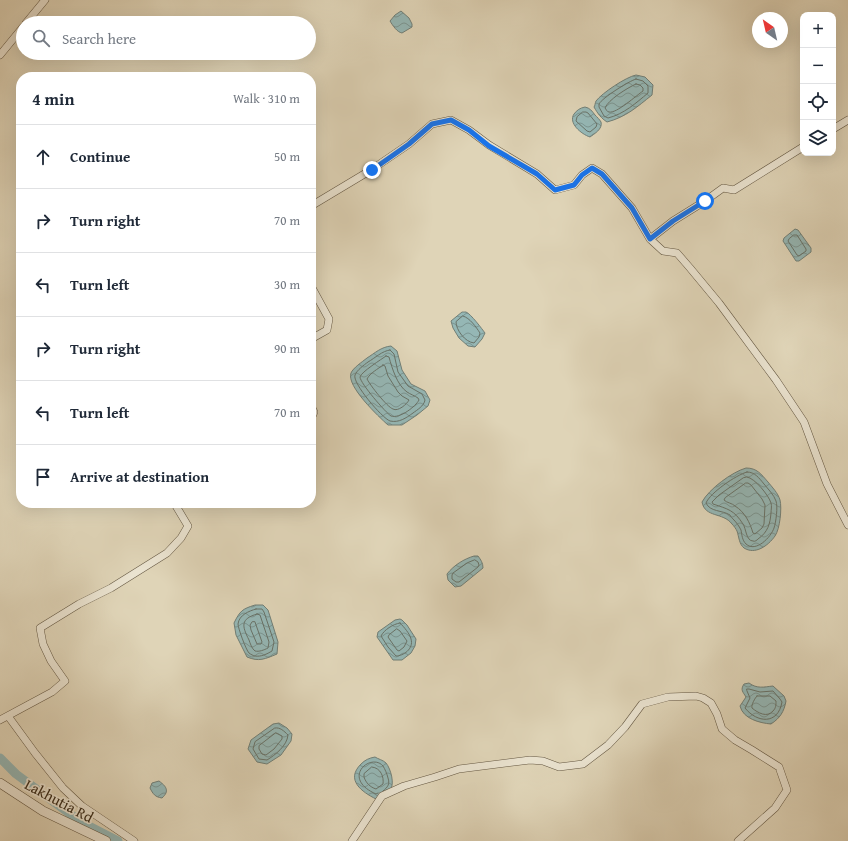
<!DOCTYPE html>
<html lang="en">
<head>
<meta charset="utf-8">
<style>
  :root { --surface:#fff; --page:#f6f6f7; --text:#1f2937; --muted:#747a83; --line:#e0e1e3 }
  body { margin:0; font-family:"Gentium Book Plus",serif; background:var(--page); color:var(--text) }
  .controls { position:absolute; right:12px; top:12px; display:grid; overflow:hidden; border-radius:8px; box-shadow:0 4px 16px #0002 }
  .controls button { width:36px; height:36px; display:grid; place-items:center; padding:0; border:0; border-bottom:1px solid var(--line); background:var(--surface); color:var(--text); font:20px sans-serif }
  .compass { position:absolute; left:752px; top:12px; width:36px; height:36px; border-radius:50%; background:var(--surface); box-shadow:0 4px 16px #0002; rotate:326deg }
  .stop { position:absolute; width:12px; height:12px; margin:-9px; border:3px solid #1a73e8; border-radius:50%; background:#fff }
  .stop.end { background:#1a73e8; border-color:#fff; box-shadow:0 1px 4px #0008 }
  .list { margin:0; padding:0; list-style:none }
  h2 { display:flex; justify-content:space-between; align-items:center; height:52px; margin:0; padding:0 16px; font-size:17px }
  h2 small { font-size:13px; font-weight:400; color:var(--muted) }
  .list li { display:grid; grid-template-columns:26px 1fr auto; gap:12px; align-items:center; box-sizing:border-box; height:64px; padding:0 16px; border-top:1px solid var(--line) }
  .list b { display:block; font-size:15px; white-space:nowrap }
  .list em { font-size:13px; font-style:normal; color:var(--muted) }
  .icon { flex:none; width:22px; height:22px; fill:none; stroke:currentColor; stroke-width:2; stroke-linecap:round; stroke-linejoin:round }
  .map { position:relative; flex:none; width:848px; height:841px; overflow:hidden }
  .search { position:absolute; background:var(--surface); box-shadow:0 4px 16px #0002; left:16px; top:16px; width:300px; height:44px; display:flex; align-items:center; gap:10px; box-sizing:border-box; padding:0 14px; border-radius:22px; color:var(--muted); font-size:15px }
  .panel { position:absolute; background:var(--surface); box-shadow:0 4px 16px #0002; left:16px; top:72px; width:300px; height:436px; border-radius:16px }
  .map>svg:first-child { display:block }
</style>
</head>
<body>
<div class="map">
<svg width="848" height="841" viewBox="0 0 848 841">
  <defs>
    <pattern id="water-waves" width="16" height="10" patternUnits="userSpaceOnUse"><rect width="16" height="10" fill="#95b7b5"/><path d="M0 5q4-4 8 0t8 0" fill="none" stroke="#7b9592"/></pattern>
  </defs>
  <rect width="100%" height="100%" fill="#dfd4b7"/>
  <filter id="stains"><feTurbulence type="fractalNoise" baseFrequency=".005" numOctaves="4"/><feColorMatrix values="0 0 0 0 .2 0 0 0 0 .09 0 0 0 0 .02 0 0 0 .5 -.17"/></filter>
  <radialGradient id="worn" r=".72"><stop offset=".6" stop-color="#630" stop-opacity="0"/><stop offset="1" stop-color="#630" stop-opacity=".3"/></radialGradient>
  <path fill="url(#water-waves)" stroke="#717f77" d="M401,11l8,7 3,6v3l-10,6c-5,-1 -9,-7 -12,-12l5,-6z
    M636,75l9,2 8,8 -1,10c-15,12 -26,22 -45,27 -6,-4 -9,-8 -13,-15 1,-1 1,-4 2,-6 6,-8 30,-24 40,-26z
    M585,107c5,1 7,4 10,8 2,2 5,5 6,7 2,7 -7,12 -11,15 -9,-3 -22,-14 -16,-23 3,-4 6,-6 11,-7z
    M795,229l3,1 13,18v4l-12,9h-3l-13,-20 1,-3z
    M462,312c1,0 2,0 4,0 5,2 16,17 19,21l-3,6 -7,8 -7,-1 -9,-8 -6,-10 -2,-7z
    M391,346l6,5 5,19 9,14 14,7 5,9 -2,6 -11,9 -15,10h-14c-9,-8 -42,-39 -37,-52 2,-5 11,-11 16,-15 8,-5 14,-11 24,-12z
    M746,468c11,0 15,6 22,14 4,5 10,11 12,18 2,8 0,29 -5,36 -7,10 -20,19 -31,12 -5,-4 -5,-11 -7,-17 -1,-2 -3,-5 -5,-7 -9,-12 -27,-6 -30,-22 7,-13 30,-30 44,-34z
    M474,556h4c3,4 5,7 5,12l-22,18 -6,1 -7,-7 -1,-6c7,-9 17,-15 27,-18z
    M255,605h8l5,5 10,32 -1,12c-12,5 -18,8 -30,3l-11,-22 -2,-12c6,-12 8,-14 21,-18z
    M400,619l2,1 5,5 9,14 -1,7 -4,7 -9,7h-9l-16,-23 1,-5 17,-12z
    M749,683c8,6 15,4 24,3l11,10 2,5c-2,11 -6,17 -15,23 -11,-1 -28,-5 -31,-18l6,-9c-3,-5 -6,-7 -2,-13z
    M279,723l8,5 5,6 -1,7 -10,14 -14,9 -10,-2 -9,-13 3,-9 22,-16z
    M375,757c3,2 8,3 11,6 5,6 9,22 4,27 -3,4 -10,6 -14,9 -14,-7 -31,-19 -15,-35 4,-4 8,-6 14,-7z
    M159,781c7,5 11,10 3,17 -7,-1 -9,-4 -12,-10l2,-5z"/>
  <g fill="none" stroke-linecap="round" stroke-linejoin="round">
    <path stroke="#687268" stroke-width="1" d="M636,79l7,2 5,5v7c-12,10 -24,21 -40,25l-4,-2 -5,-9c0,-1 0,-2 0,-3 3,-6 30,-23 37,-25z
      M636,84l4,1 3,3v3c-6,4 -27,23 -34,21 -2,0 -3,-3 -4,-4 3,-8 22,-20 31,-24z
      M583,112h3l2,1 9,11 -1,3 -6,5 -3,-1 -11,-10 1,-4z
      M794,235h3l9,14v2l-7,5 -2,-1 -9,-14 1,-2z
      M463,316c7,2 13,11 17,17l-1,4 -5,6c-9,-1 -18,-13 -18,-21z
      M390,350l4,4 4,18 10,14 14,8 3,6c-1,6 -8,10 -12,13 -7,5 -14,10 -23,8 -8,-3 -38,-38 -35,-46 2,-5 9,-10 13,-13 7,-4 14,-11 22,-12z
      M386,356l3,1c3,11 8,28 18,35 3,2 8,4 11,6l1,2c-3,6 -19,19 -28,16 -5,-3 -31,-33 -31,-39 1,-5 22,-18 26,-21z
      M383,365l2,1 3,10 10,16 4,4 7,4c-2,4 -11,12 -16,9 -6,-2 -23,-24 -26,-30 3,-6 11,-10 16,-14z
      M747,472c8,0 12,6 17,12 4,5 10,11 12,17 2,6 0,21 -2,27 -3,9 -18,25 -28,16 -4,-4 -4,-9 -5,-14 -2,-4 -5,-8 -7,-10 -1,-1 -4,-4 -4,-5 -8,-5 -20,-3 -24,-12 4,-10 30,-28 41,-31z
      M747,477c8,1 22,19 24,26 1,3 0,7 0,10 -1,11 -3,19 -13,26 -1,1 -3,3 -5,2 -7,0 -7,-13 -10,-17 -9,-14 -15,-15 -30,-20l-1,-2 7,-7 24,-17z
      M746,483h2l3,2 11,14 3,6 -1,19 -2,4 -7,6 -2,-1c-3,-10 -8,-21 -18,-27 -3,-3 -8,-3 -11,-6l1,-2z
      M475,560l3,2 1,3 -1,2 -19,15h-3l-4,-3v-4l1,-2 14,-10z
      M256,609h6l2,3 10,30 -2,9c-5,3 -11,6 -17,5 -1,0 -5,-2 -6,-3 -3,-3 -11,-25 -11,-29 1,-9 11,-13 18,-15z
      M257,614l3,1 9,27 -1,6c-4,2 -9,4 -13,3 -3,-2 -5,-8 -6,-11 -7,-14 -9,-21 8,-26z
      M255,622l7,20 -1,2h-4l-6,-14 -1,-5 2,-3z
      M400,623c4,4 10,11 11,16 3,10 -8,17 -15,17l-8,-9 -7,-11c3,-6 12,-12 19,-13z
      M397,629l3,2 7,10 -3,6 -5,4 -2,-1 -9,-13 1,-2z
      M747,689h2l11,3 13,-1 7,8 2,3c-4,23 -25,21 -37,6l5,-10 -3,-7z
      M757,696h13l6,5c0,4 0,7 -3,10 -6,7 -15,2 -21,-3 -1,-3 3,-10 5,-12z
      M275,728c5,-1 9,3 13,7 -1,11 -13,20 -21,25l-8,-1 -6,-10 2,-7z
      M276,733l6,3v3l-8,10 -8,6 -4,-1 -3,-5v-3z
      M372,767c9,1 12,10 11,17l-7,5c-6,-2 -10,-6 -12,-12v-3z
      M378,793l-2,1c-36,-16 -5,-42 7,-28 2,3 4,8 5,12 2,6 0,9 -5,13"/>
    <path stroke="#95b7b5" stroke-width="9" d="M0,758l16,16 65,48 37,19"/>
    <defs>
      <path id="minor" d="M26,23l19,-23
        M0,55l23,-28
        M833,129l15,-9
        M311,206l60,-36 38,-26 23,-20 19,-4 18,10 20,15 48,29 18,16 19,-5 8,-10 10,-7 10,6 30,34 18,31 13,12 14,2 13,15 29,35 57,77 28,42 23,62 21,41
        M650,239l23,-18 32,-20 18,-13 11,2 69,-43
        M311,286l18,33 -2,11 -16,9
        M311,406l3,6 -3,7
        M8,716l27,37 28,35 19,18 52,35
        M0,720l52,-28 13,-11 -14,-20 -8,-17 -3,-16 39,-24 32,-16 56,-35 14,-15 7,-12 -12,-20 1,-3
        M352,841l30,-45 22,-10 31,-9 24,-8 71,-9 13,1 16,6 24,-3 25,-19 17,-18 17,-23 26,-7 28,-1 7,2 8,5 6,11 5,15 13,11 17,10 27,17 8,23 -12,18 -37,33"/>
      <path id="tertiary" d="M0,783l43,28 63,30"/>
    </defs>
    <use href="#minor" stroke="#635641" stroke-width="8"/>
    <use href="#tertiary" stroke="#635641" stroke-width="10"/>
    <use href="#minor" stroke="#eae3d0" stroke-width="7"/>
    <use href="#tertiary" stroke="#eae3d0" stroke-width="9"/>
  </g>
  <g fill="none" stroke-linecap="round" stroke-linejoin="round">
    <path stroke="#1a73e8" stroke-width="5" d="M372,170l37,-26 23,-20 19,-4 18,10 20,16 48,28 18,16 19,-5 8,-10 10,-7 10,6 30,34 18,31 23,-18 32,-20"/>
  </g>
  <g text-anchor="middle" stroke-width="3.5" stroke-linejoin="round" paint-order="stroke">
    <g font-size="15" fill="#3a2c1a" stroke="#eae3d0">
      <text transform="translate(59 801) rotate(28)" y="5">Lakhutia Rd</text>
    </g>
  </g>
  <rect width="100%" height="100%" filter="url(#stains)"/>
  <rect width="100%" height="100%" fill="url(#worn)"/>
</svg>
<div class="controls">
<button>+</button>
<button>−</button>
<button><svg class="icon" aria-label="locate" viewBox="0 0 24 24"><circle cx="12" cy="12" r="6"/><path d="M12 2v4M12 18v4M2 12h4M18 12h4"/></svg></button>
<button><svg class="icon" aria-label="layers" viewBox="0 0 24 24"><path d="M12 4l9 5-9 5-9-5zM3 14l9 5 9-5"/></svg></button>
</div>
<svg class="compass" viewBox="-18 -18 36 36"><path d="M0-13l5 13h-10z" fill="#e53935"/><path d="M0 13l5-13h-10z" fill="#747a83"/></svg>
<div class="stop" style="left:705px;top:201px"></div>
<div class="stop end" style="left:372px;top:170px"></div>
<div class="search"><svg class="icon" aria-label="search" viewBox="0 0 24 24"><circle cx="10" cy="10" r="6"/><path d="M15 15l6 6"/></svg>Search here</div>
<section class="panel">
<h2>4 min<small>Walk · 310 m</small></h2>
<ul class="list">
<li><svg class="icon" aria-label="ahead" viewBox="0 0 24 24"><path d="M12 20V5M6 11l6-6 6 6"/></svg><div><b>Continue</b></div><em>50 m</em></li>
<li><svg class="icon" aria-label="right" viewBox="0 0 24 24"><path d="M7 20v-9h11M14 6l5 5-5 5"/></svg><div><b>Turn right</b></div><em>70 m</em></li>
<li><svg class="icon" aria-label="left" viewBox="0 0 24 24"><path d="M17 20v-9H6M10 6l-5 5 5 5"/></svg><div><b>Turn left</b></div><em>30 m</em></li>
<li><svg class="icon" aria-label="right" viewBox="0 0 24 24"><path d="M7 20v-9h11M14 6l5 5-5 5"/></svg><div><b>Turn right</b></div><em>90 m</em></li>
<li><svg class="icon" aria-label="left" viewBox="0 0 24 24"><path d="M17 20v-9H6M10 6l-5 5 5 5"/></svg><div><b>Turn left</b></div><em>70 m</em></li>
<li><svg class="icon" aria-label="arrive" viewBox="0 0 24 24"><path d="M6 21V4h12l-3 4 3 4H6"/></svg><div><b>Arrive at destination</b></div></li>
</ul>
</section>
</div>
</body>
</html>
